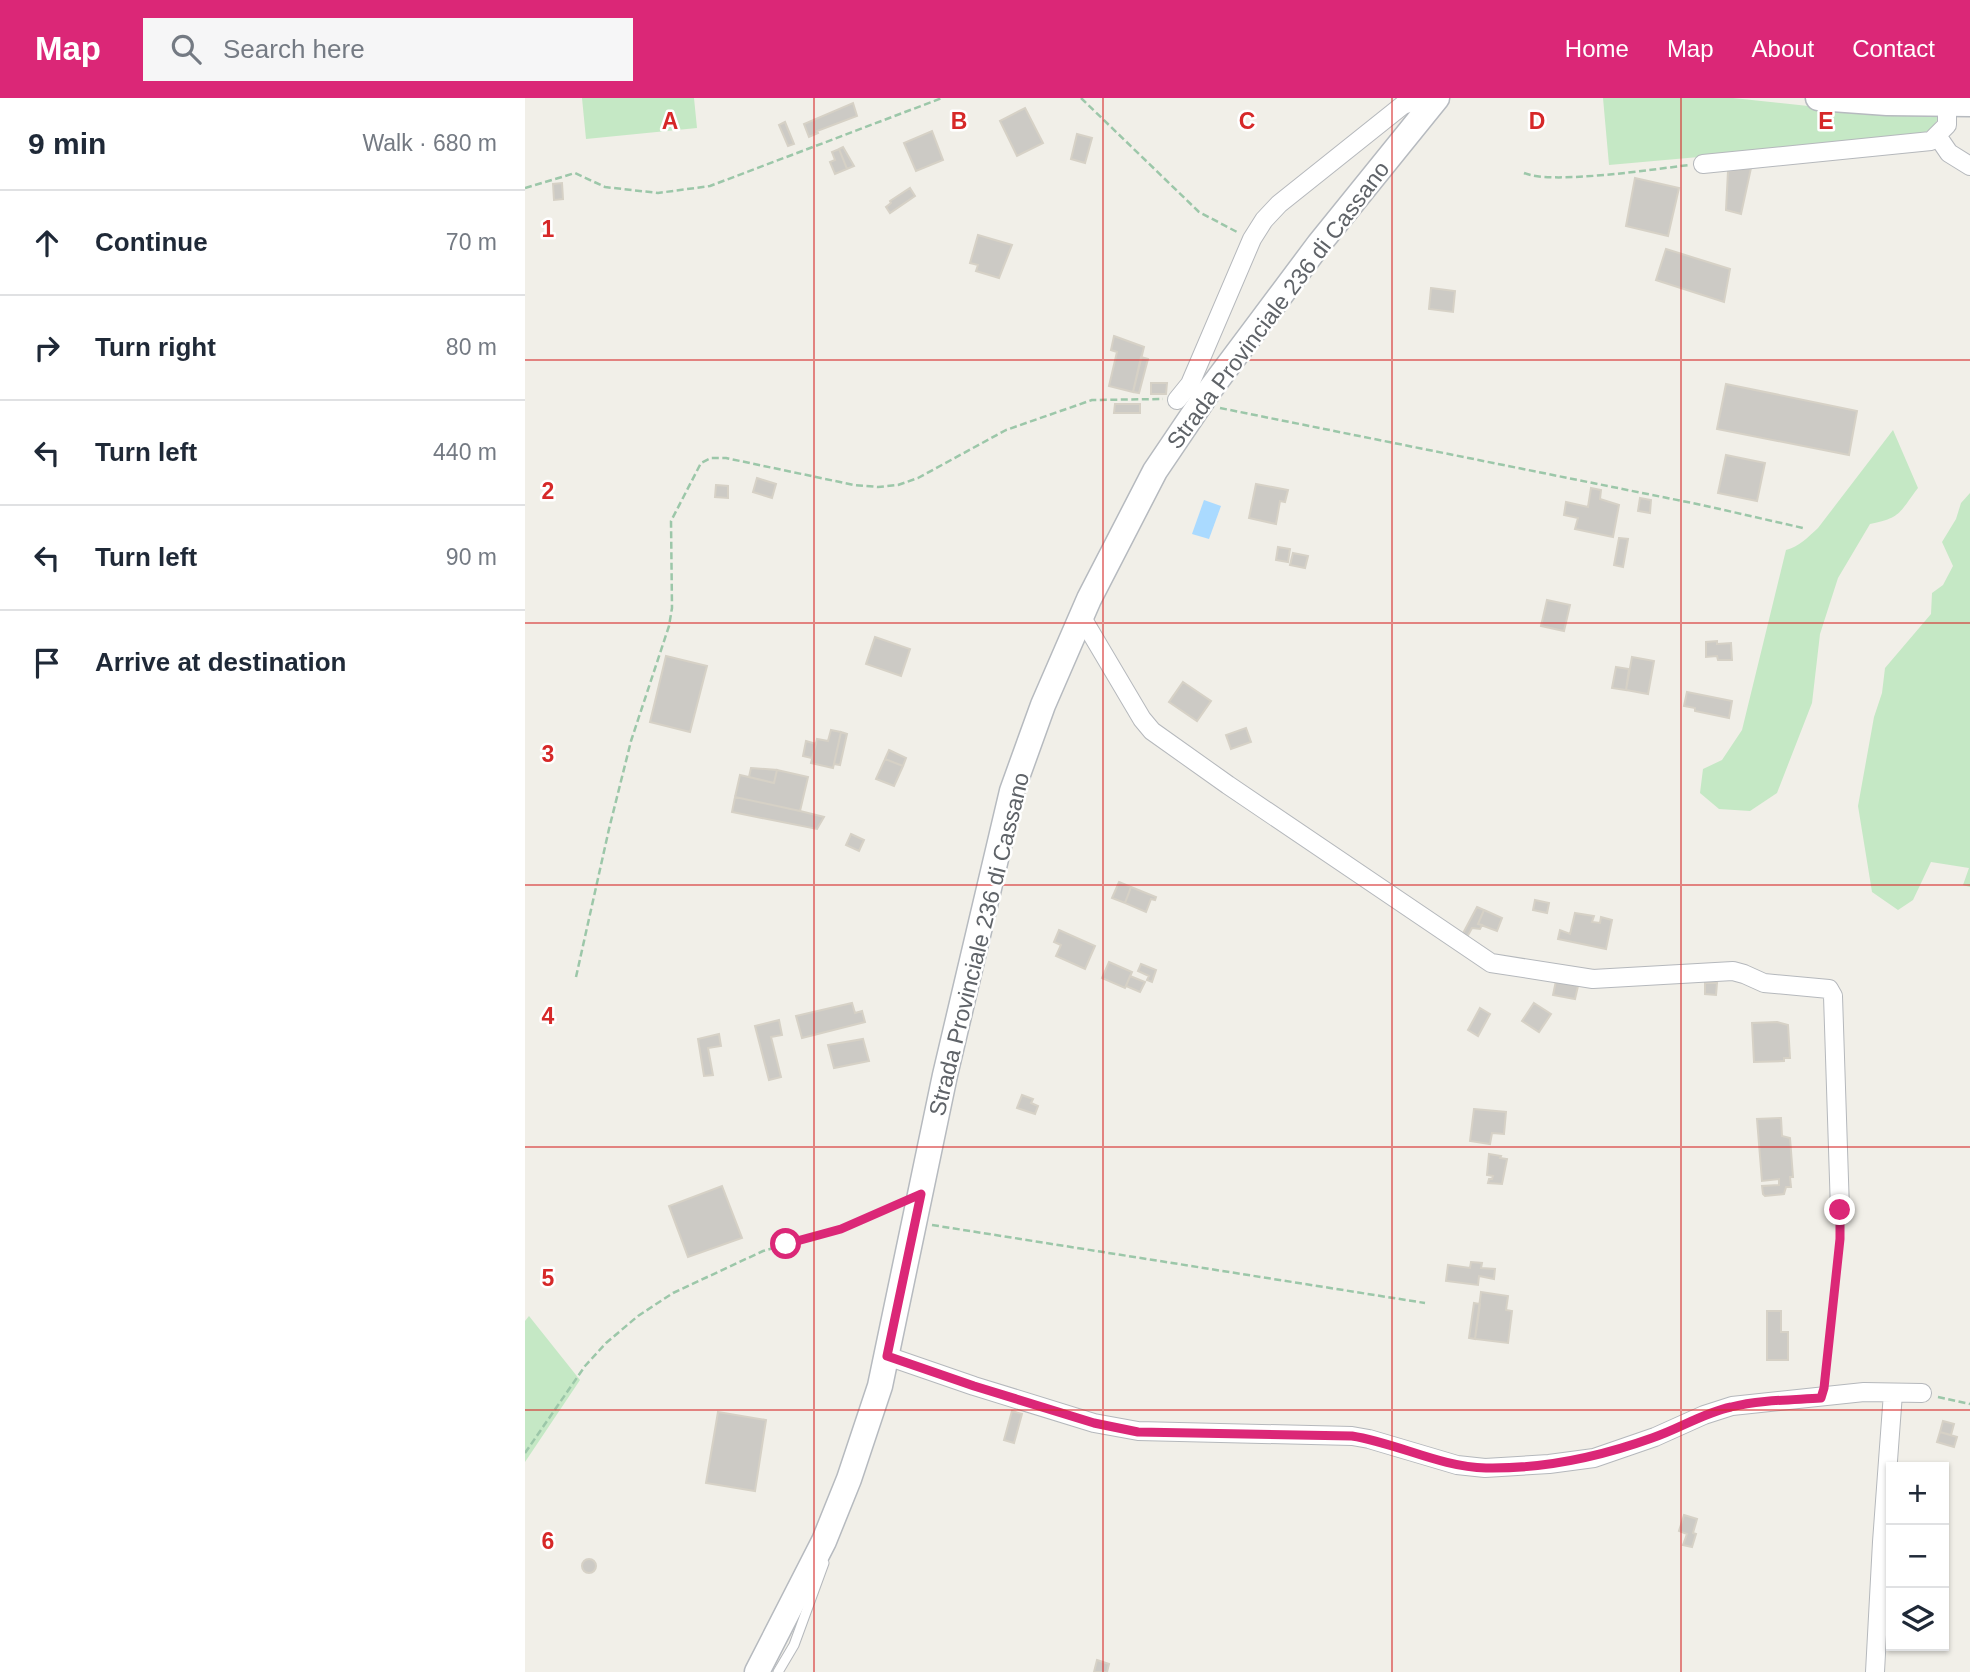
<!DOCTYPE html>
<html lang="en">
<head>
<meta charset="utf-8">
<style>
  :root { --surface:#fff; --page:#f6f6f7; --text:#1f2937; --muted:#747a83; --line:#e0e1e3; --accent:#db2777 }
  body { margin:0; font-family:Arial,sans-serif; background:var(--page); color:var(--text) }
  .controls { position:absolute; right:21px; bottom:21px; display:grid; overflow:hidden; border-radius:0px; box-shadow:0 2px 5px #0004 }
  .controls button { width:63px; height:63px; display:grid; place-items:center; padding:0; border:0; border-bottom:2px solid var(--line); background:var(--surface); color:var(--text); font:35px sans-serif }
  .stop { position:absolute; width:21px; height:21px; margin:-16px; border:5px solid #db2777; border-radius:50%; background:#fff }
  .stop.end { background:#db2777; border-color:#fff; box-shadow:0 2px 7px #0008 }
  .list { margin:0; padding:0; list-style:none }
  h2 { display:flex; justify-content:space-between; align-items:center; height:91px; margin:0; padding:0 28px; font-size:30px }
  h2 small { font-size:23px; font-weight:400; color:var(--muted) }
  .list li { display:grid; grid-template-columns:46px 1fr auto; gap:21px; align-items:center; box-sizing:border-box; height:105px; padding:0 28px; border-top:2px solid var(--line) }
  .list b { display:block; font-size:26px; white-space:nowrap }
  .list em { font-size:23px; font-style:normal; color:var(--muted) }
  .icon { flex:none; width:38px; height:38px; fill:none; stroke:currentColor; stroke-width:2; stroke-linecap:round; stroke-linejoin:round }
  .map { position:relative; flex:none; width:1445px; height:1574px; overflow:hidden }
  header { display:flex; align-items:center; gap:42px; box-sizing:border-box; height:98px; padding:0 35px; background:var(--accent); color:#fff }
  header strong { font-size:33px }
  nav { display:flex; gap:38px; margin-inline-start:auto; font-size:24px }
  .search { width:490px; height:63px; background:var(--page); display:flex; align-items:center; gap:18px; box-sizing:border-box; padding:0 24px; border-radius:0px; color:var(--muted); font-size:26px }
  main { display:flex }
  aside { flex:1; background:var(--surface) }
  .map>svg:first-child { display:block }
</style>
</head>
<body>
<header>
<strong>Map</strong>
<div class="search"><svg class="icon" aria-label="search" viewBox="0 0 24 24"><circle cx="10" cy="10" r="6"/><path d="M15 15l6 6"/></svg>Search here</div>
<nav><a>Home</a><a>Map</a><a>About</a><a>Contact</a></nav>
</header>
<main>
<aside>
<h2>9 min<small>Walk · 680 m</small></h2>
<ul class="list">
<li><svg class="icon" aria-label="ahead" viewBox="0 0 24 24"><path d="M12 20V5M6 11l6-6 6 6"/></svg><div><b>Continue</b></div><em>70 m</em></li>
<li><svg class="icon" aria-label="right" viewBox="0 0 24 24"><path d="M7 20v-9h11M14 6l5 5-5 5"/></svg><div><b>Turn right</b></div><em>80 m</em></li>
<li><svg class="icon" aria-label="left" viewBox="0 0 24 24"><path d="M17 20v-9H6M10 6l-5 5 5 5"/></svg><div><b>Turn left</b></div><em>440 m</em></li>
<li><svg class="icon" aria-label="left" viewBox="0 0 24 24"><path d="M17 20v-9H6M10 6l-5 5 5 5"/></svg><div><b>Turn left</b></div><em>90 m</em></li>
<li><svg class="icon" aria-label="arrive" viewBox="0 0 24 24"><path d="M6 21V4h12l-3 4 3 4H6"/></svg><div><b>Arrive at destination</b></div></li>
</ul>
</aside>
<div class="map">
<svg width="1445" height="1574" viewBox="0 0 1445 1574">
  <rect width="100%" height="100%" fill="#f1efe8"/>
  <path fill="#c5e8c5" d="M57,0h112l3,30 -111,11z
    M1078,0h130l140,15h61l4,6 -7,10 -17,9 -305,27z
    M1368,332l25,58c-18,23 -16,30 -48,36l-32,54 -18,56 -8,69 -35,90 -27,18 -31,-2 -19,-16 3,-24 19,-9 20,-30 44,-180c13,-3 22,-13 32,-22z
    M1445,395v394l-7,-2 6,-17 -38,-6 -18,38 -15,10 -26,-18 -14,-86 16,-89 8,-24 3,-25 46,-54 1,-21 11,-8 10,-19 -11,-24 14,-23 5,-16z
    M4,1218l51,64 -55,82v-141z"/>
  <path fill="#aadaff" d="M679,402l17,6 -12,33 -17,-5z"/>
  <path fill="#cccac5" stroke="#d6d1c6" stroke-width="2" d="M328,5l4,13 -40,15 1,2 -9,4 -5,-13z
    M500,10l18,35 -26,13 -17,-35z
    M260,24l9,22 -6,2 -9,-21z
    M407,33l11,29 -27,11 -12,-28z
    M552,36l15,4 -7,25 -14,-4z
    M318,49l11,19 -7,3 -8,-20z
    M314,51l8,20 -12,5 -5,-12 5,-2 -3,-8z
    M1226,70l-10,46 -15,-4 2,-39z
    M1110,80l44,10 -11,48 -42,-10z
    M37,85l1,16 -9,1 -1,-16z
    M385,90l5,8 -25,17 -4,-6 5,-4 -1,-2z
    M453,137l34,10 -13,33 -23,-7 2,-6 -8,-2z
    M1141,151l64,20 -6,33 -68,-22z
    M906,190l24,3 -2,21 -24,-3z
    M589,238l30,11 -11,45 -24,-6 8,-34 -6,-2z
    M616,259l7,2 -9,34 -6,-1z
    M626,285h16l-1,11h-15z
    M1201,286l131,27 -8,44 -132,-26z
    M590,306h25v9h-26z
    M1201,357l39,8 -8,38 -39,-8z
    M232,380l19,6 -4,14 -19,-6z
    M731,386l32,6 -3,12 -5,-1 -4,23 -27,-6z
    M191,387l12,1v12l-13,-1z
    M1066,390l10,2 -1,9 19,6 -6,32 -38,-8 3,-11 -14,-3 2,-13 22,5z
    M1115,400l11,2 -1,13 -12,-2z
    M1094,440l9,1 -5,28 -9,-2z
    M753,449l12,2 -2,13 -12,-2z
    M768,455l15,3 -3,12 -15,-3z
    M1022,502l23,5 -6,26 -23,-5z
    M350,539l35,12 -9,27 -35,-12z
    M1192,543v3l14,-1 1,17h-14l-1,-4 -11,1v-15z
    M141,558l41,10 -17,66 -40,-10z
    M1107,559l22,4 -6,33 -22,-4z
    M1091,569l13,2 -3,21 -14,-2z
    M658,584l28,19 -14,20 -28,-19z
    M1162,594l45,9 -3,17 -34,-7v-3l-11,-2z
    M721,630l5,14 -20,7 -5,-14z
    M306,632l10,2 -8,36 -22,-5 6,-24 11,2z
    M316,634l6,2 -7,31 -6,-1z
    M281,643l10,3 -4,14 -9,-2z
    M364,652l17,8 -3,8 -18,-7z
    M360,661l18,7 -9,20 -18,-7z
    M226,670l26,2 -3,13 -25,-6z
    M252,672l31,7 -8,34 -65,-14 5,-22 34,8z
    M210,699l65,14 24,6 -7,12 -85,-17z
    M326,736l13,6 -5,11 -13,-6z
    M594,784l12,5 -6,16 -13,-5z
    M606,789l25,10 -1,3 -4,-1 -5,13 -21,-9z
    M1010,802l14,3 -2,10 -14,-3z
    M952,809l7,3 -6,14 4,1 -2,4 -8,-1 -6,11 -5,-2z
    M959,812l18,8 -5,13 -19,-7z
    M1050,815l19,3 -2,6 8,1 1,-6 11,3 -6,29 -48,-10 2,-9 10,4z
    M534,832l36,16 -10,23 -29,-13 5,-11 -7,-3z
    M584,864l23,10 -7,16 -23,-10z
    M616,866l15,6 -4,12 -5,-2 2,-4 -11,-5z
    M605,878l15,6 -5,10 -14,-6z
    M1031,883l22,5 -3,13 -22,-4z
    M1180,885h12l-1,12 -11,-1z
    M327,905l3,10 7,-2 3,11 -63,16 -6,-22z
    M1009,905l17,11 -12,18 -17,-11z
    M955,910l10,6 -12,22 -10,-6z
    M254,922l3,15 -11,2 10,40 -12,3 -14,-54z
    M1252,924l11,3 2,33h-6v3l-30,1 -2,-39z
    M194,936l2,12 -13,2 5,27 -9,1 -6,-37z
    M338,941l6,22 -35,7 -6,-23z
    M497,997l11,4 -2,4 7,3 -3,8 -18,-6z
    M949,1011l32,3 -2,22 -12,-1 -2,11 -20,-3z
    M1256,1020l1,18 8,2 3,39h-3l1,10h-5l-2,7 -19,2 -2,-2 -1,-8 17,-1v-6l-17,2 -5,-62z
    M964,1056l12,2 -1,2 7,1 -5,25 -14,-1 1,-4h3l1,-3 -6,-1z
    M197,1088l20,52 -54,19 -19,-51z
    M946,1164l11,1 -1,5 14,1 -1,10 -15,-3 -1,9 -32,-4 2,-16 22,3z
    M956,1194l27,4 -2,14 6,1 -4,32 -33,-4z
    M949,1205l6,1 -5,35 -6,-1z
    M1242,1213h14v21h7v28h-21z
    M487,1313l10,3 -8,29 -10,-3z
    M193,1314l48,8 -11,71 -49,-8z
    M1418,1323l11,3 -3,11 -11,-3z
    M1415,1334l17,5 -3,10 -17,-5z
    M1159,1417l13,4 -4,14 3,1 -4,13 -9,-2 4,-11 -8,-3z
    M57 1468a7 7 0 1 1 14 0a7 7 0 1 1-14 0Z
    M572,1562l12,4 -2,8h-13z"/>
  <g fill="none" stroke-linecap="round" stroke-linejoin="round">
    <defs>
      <path id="lane" d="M253,1574l16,-27 30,-82"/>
      <path id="street" d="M1413,39l11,16 21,13
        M1178,66l228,-23 16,-16v-21
        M652,302l13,-16 62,-145 12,-19 15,-16 124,-99 16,-5 14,3
        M556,518l61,103 10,12 76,54 263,178 102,16 140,-8 11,3 20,9 65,6 4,7 7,214
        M362,1258l87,30 120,37 44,8 214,5 17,3 88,26 28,3 64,-4 45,-6 61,-21 49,-22 28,-9 132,-14 58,1
        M1350,1574l7,-130 11,-149"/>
      <path id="secondary" d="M1293,0l69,5 83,1
        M232,1574l67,-131 25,-62 31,-93 65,-311 67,-284 31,-86 46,-106 66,-128 54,-80 110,-147 118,-146"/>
    </defs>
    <use href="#lane" stroke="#b5b8bc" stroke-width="11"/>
    <use href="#street" stroke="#b5b8bc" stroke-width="20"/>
    <use href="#secondary" stroke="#b6babf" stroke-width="27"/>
    <path stroke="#9cc7a9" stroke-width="2.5" stroke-dasharray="7 3.5" stroke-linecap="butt" d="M556,0l118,114 38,20
      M999,75c27,12 131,-4 165,-8
      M0,90l50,-15 30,14 53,6 52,-7 232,-88
      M695,310l482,97 101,23
      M51,879l33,-148 22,-88 38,-115 3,-18 -1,-87 30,-58 10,-5h15l128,27 24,2 20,-2 20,-7 88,-48 86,-30 71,-1
      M407,1127l493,78
      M1300,1283l15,-157
      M1413,1299l32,7
      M0,1355l60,-87 21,-23 32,-27 35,-23 90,-42 78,-22 57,-25"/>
    <use href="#lane" stroke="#fff" stroke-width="9"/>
    <use href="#street" stroke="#fff" stroke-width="18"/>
    <use href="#secondary" stroke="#fff" stroke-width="24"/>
  </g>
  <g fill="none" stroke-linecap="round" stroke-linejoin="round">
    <path stroke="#db2777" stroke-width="9" d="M261,1146l55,-15 80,-35 -34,162 87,30 120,37 44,9 214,4c45,7 88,31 134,32 57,1 113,-11 166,-30 27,-9 51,-25 79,-31 28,-7 60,-7 90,-9l3,-10 16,-149v-29"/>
  </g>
  <path fill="none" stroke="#d62828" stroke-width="2" stroke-opacity="0.55" d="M289,0v1574M578,0v1574M867,0v1574M1156,0v1574M0,262h1445M0,525h1445M0,787h1445M0,1049h1445M0,1312h1445"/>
  <g text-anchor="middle" stroke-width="5" stroke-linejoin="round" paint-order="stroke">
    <g font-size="23" fill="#5f6368" stroke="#fff">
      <text transform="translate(753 207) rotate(-53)" y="8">Strada Provinciale 236 di Cassano</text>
      <text transform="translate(454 846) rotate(-76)" y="8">Strada Provinciale 236 di Cassano</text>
    </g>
  </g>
  <g font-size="23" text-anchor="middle" font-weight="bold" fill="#d62828" stroke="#fff" stroke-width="5" stroke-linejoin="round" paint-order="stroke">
    <text x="145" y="31">A</text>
    <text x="434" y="31">B</text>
    <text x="722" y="31">C</text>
    <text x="1012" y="31">D</text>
    <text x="1301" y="31">E</text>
    <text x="23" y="139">1</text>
    <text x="23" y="401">2</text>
    <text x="23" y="664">3</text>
    <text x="23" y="926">4</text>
    <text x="23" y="1188">5</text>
    <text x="23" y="1451">6</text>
  </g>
</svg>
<div class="controls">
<button>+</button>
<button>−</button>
<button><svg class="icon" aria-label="layers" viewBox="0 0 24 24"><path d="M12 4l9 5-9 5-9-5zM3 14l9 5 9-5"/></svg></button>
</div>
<div class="stop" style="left:261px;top:1146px"></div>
<div class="stop end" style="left:1315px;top:1112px"></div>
</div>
</main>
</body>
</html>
